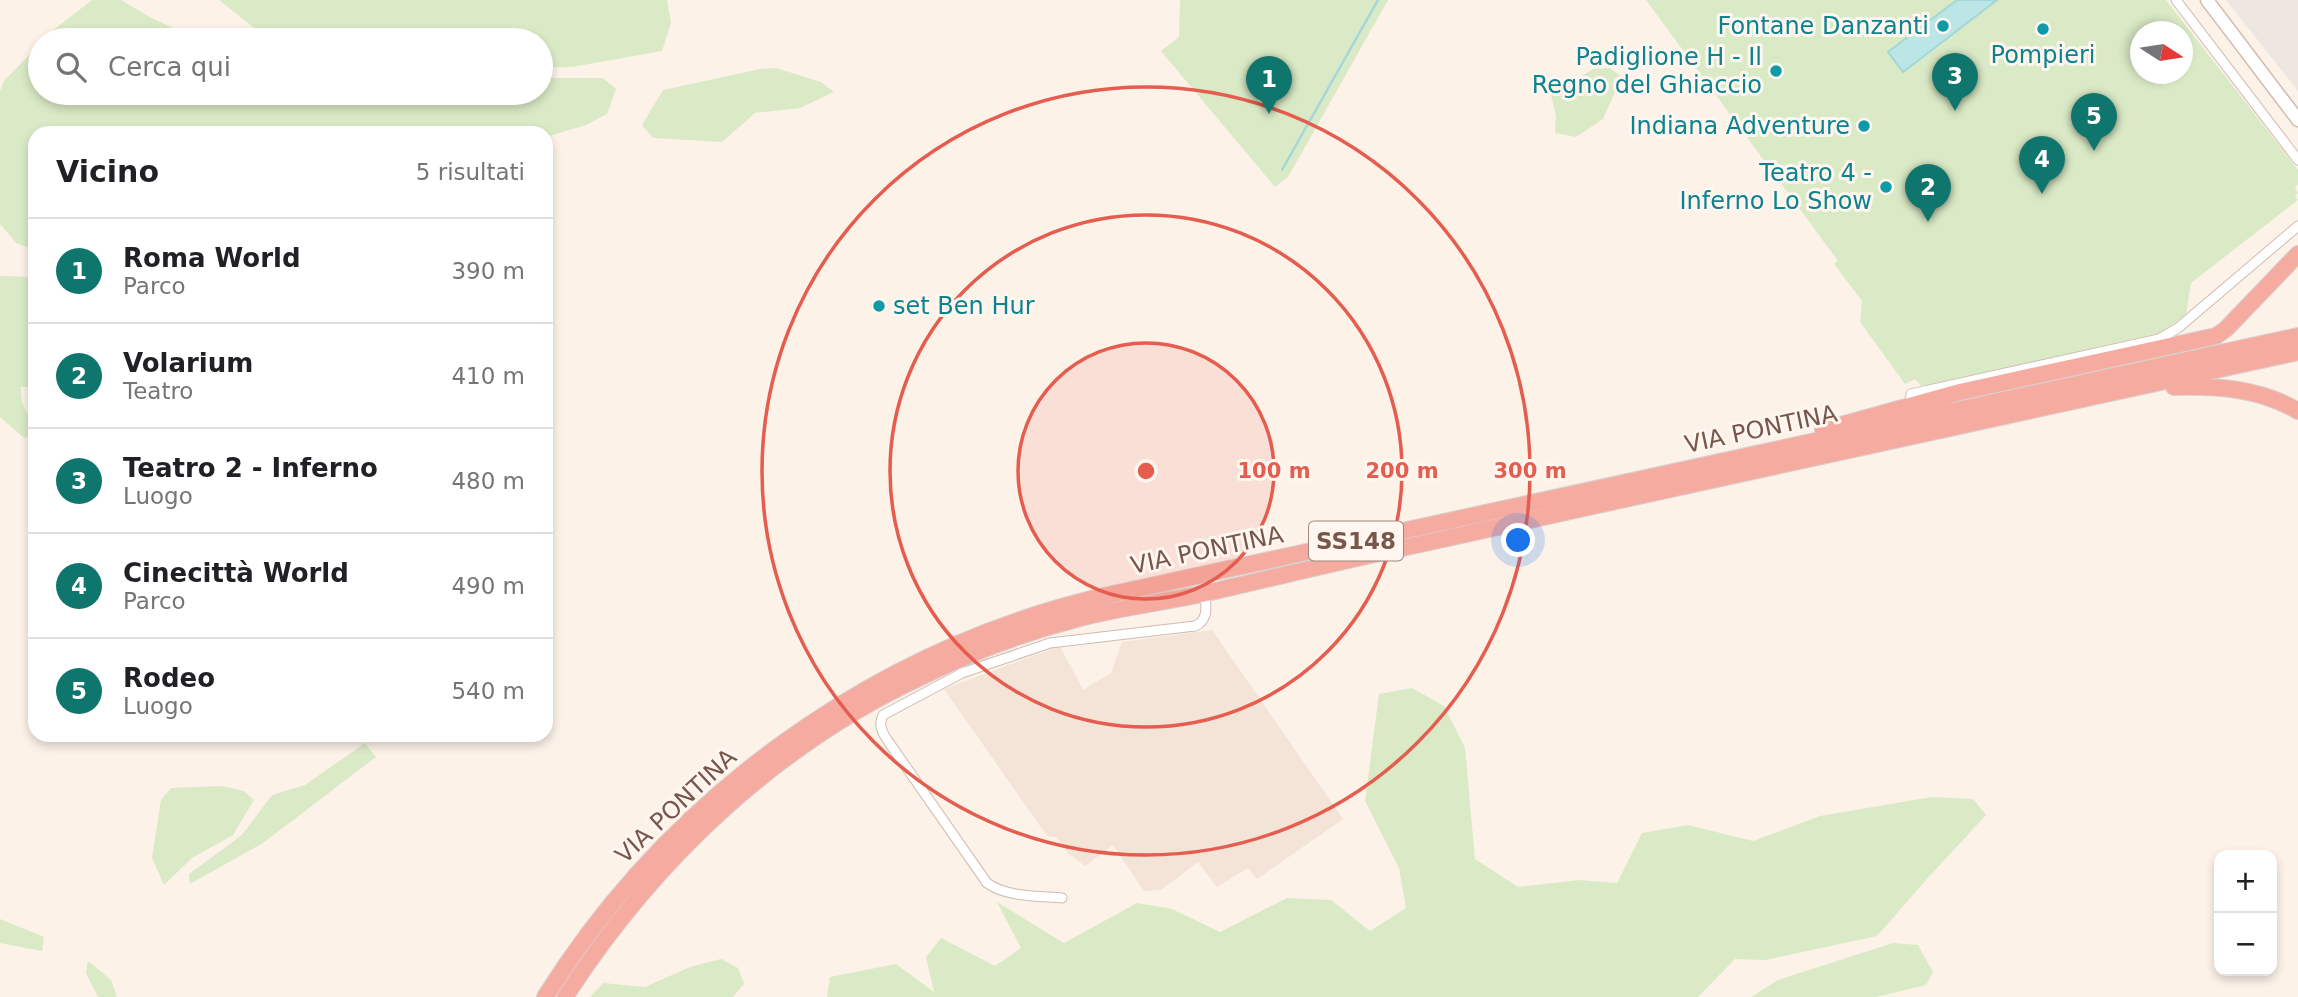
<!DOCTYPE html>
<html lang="it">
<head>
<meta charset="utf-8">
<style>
  :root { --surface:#fff; --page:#f2f2f2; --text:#202124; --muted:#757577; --line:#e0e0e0; --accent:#0f766e }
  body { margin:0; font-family:"DejaVu Sans",sans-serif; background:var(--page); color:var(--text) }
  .controls { position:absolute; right:21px; bottom:21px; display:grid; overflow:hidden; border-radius:14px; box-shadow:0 4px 10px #0003 }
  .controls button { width:63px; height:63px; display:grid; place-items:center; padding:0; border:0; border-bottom:2px solid var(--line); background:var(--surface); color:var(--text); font:35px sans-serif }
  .compass { position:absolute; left:2130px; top:21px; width:63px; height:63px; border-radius:50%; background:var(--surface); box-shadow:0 4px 10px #0003; rotate:102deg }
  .you { position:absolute; left:1519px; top:541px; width:24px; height:24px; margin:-18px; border:5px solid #fff; border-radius:50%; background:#1a73e8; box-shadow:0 0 0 10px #1a73e833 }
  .badge { display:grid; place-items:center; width:46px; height:46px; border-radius:50%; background:var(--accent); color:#fff; font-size:23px; font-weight:700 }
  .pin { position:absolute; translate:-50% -58px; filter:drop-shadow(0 2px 4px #0008) }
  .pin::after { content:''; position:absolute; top:37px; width:24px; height:21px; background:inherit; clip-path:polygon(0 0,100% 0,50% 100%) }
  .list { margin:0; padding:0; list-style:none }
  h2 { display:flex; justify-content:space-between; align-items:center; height:91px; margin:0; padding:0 28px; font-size:30px }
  h2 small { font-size:23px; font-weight:400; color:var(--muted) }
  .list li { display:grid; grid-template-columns:46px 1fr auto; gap:21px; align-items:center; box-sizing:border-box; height:105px; padding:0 28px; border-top:2px solid var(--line) }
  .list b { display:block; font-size:26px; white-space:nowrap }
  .list p { margin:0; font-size:23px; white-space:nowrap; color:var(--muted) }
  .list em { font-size:23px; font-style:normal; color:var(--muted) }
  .icon { flex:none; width:38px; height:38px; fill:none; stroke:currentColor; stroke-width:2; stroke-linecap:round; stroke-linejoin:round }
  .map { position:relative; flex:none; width:2298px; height:997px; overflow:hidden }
  .search { position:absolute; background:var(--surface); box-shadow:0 4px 10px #0003; left:28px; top:28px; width:525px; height:77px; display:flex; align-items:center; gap:18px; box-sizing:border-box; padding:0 24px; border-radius:38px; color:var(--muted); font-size:26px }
  .panel { position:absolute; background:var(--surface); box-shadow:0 4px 10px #0003; left:28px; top:126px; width:525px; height:616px; border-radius:21px }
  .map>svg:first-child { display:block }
</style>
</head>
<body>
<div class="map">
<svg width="2298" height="997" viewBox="0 0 2298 997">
  <rect width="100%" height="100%" fill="#fcf2e8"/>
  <path fill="#f4e3d7" d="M1212,630l131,189 -86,60 -9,-11 -31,19 -19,-25 -37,28 -17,1 -31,-46 -28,21 -17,-13 -12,-16 -9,-1 -103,-147 116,-43 23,44 28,-17 11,-31z"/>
  <path fill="#ede6e1" d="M2226,0h72v91z"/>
  <path fill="#daeac6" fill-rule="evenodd" d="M92,0h29l29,17 48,23h-155l13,-12z
    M219,0h448l4,23 -9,28 -90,16h-31v-27h-264l-18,-8z
    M1180,0h208l-100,177 -13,10 -114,-136 18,-14z
    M1646,0h520l132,170v14l-3,3 3,6 -3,3 3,4 -107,83 -5,32 -29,20 -235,52 -7,-8 -10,5 -45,-62 2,-21 -28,-37 4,-3zM2140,32h42v42h-42z
    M40,44v49h501v-15h62l13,11 -9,25 -21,11 -40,12v-4h-379c-16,-8 -27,-2 -43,0 -28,3 -61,0 -89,0v117l-19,-7 -16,-19v-133l4,-10z
    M776,68l45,14 13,10 -34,16 -45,5 -33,29 -69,-4 -11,-13 21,-35 97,-21z
    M1610,68l12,9 -19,42 -27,18 -21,-4 1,-17 -5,-21 42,-26z
    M0,276l35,1v110h-14c-2,23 14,31 14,49l-11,2 -24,-21z
    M1412,688l32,18 21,42 10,111 43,28 62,-7 37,3 25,-50 46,-8 65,16 67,-25 112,-19 41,2 13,16 -60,65 -49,56 -112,24 -30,-1 -37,38h-871l3,-20 66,-13 38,28 -8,-35 15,-19 54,28 26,-18 -24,-46 67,41 73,-40 35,6 48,23 67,-34 44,2 39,31 36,-23 -7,-40 -34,-67 14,-107z
    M365,743l11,14 -113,86 -73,41 -1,-10 53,-39 30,-40 33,-10z
    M222,786l22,5 10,9 -21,35 -41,23 -28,27 -12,-27 9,-58 10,-12z
    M0,919l44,18 -2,14 -42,-8z
    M1893,943l25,2 15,27 -7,13 -50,12h-125l27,-17z
    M721,959l17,9 6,16 -11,13h-143l13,-14 42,4 45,-20z
    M88,961l23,19 6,17h-19l-12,-24z"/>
  <path fill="#bce6e6" stroke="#a3d7d8" stroke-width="2" d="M1957,0h40l-94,72 -15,-20z"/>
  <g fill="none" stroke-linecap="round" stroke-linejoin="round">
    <path stroke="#a3d7d8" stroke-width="2.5" d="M1282,170l96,-170"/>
    <defs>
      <path id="street" d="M2176,0l122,160
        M1910,404l1,-10 248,-55 19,-11 120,-102
        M1062,898c-23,-2 -56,-1 -75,-15l-99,-142c-6,-9 -10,-16 -5,-26l79,-42 88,-30 145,-17c14,-6 11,-20 10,-33"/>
      <path id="secondary" d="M2207,0l91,120"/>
      <path id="highway" d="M2174,387c44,-1 85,1 124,24
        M1823,430l137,-38 256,-56 10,-7 72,-75
        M545,997c124,-198 323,-343 550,-399l1203,-262
        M565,997c88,-136 209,-252 358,-321 51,-25 106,-45 161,-59 40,-10 82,-15 122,-24 74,-17 149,-35 224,-51 289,-64 578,-127 868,-190"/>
    </defs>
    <use href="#street" stroke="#d1bbb0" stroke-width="11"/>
    <use href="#secondary" stroke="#d4baae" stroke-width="15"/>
    <use href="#highway" stroke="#d9d0cd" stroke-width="18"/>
    <use href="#street" stroke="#fff" stroke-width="9"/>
    <use href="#secondary" stroke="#fff" stroke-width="12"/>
    <use href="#highway" stroke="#f6aba0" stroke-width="16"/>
  </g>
  <circle cx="1146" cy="471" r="128" fill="#e55d4f" fill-opacity=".12"/>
  <g fill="none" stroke="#e55d4f" stroke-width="3.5">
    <circle cx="1146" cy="471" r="128"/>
    <circle cx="1146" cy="471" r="256"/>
    <circle cx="1146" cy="471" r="384"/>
  </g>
  <g fill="#0f9aa8" stroke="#fff6ef" stroke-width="2.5">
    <circle cx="1943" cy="26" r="7"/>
    <circle cx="2043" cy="29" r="7"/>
    <circle cx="1776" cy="71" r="7"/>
    <circle cx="1864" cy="126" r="7"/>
    <circle cx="1886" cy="187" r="7"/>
    <circle cx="879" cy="306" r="7"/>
  </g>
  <g text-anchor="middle" stroke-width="6" stroke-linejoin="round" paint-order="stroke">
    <rect fill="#fff6ef" stroke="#a0867d" stroke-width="2" x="1309" y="521.5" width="94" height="39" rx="5"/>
    <g font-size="23" font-weight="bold" fill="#77564c">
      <text x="1356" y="549">SS148</text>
    </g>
    <g font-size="24" fill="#0d838f" stroke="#fff6ef" text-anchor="end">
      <text x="1929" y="34">Fontane Danzanti</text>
      <text x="2043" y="63" text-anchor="middle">Pompieri</text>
      <text x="1762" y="65">Padiglione H - Il<tspan x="1762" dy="28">Regno del Ghiaccio</tspan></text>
      <text x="1850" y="134">Indiana Adventure</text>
      <text x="1872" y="181">Teatro 4 -<tspan x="1872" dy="28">Inferno Lo Show</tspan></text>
      <text x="893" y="314" text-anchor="start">set Ben Hur</text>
    </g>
    <g font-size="24" fill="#77564c" stroke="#fff6ef">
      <text transform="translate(1761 429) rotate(-12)" y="8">VIA PONTINA</text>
      <text transform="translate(1207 550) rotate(-12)" y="8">VIA PONTINA</text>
      <text transform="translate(676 806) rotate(-43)" y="8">VIA PONTINA</text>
    </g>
  </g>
  <circle cx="1146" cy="471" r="10" fill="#e55d4f" stroke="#fff6ef" stroke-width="3.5"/>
  <g font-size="21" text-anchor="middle" font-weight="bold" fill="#e55d4f" stroke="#fff6ef" stroke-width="6" stroke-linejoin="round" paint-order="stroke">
    <text x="1274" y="478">100 m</text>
    <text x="1402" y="478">200 m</text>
    <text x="1530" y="478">300 m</text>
  </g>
</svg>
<div class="controls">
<button>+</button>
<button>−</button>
</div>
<svg class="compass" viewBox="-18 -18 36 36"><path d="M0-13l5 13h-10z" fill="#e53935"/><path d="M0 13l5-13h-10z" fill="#757577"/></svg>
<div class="you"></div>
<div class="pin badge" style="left:1269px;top:114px">1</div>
<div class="pin badge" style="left:1928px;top:222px">2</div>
<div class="pin badge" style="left:1955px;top:111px">3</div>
<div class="pin badge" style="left:2042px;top:194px">4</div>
<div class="pin badge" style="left:2094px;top:151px">5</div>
<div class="search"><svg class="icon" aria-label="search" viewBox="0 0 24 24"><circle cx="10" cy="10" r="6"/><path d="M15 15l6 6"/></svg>Cerca qui</div>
<section class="panel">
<h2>Vicino<small>5 risultati</small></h2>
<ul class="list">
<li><span class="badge">1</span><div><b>Roma World</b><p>Parco</p></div><em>390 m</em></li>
<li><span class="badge">2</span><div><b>Volarium</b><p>Teatro</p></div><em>410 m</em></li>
<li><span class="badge">3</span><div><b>Teatro 2 - Inferno</b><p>Luogo</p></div><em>480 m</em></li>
<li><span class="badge">4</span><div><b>Cinecittà World</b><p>Parco</p></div><em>490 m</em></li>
<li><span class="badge">5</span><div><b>Rodeo</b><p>Luogo</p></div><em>540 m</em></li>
</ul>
</section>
</div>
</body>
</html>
